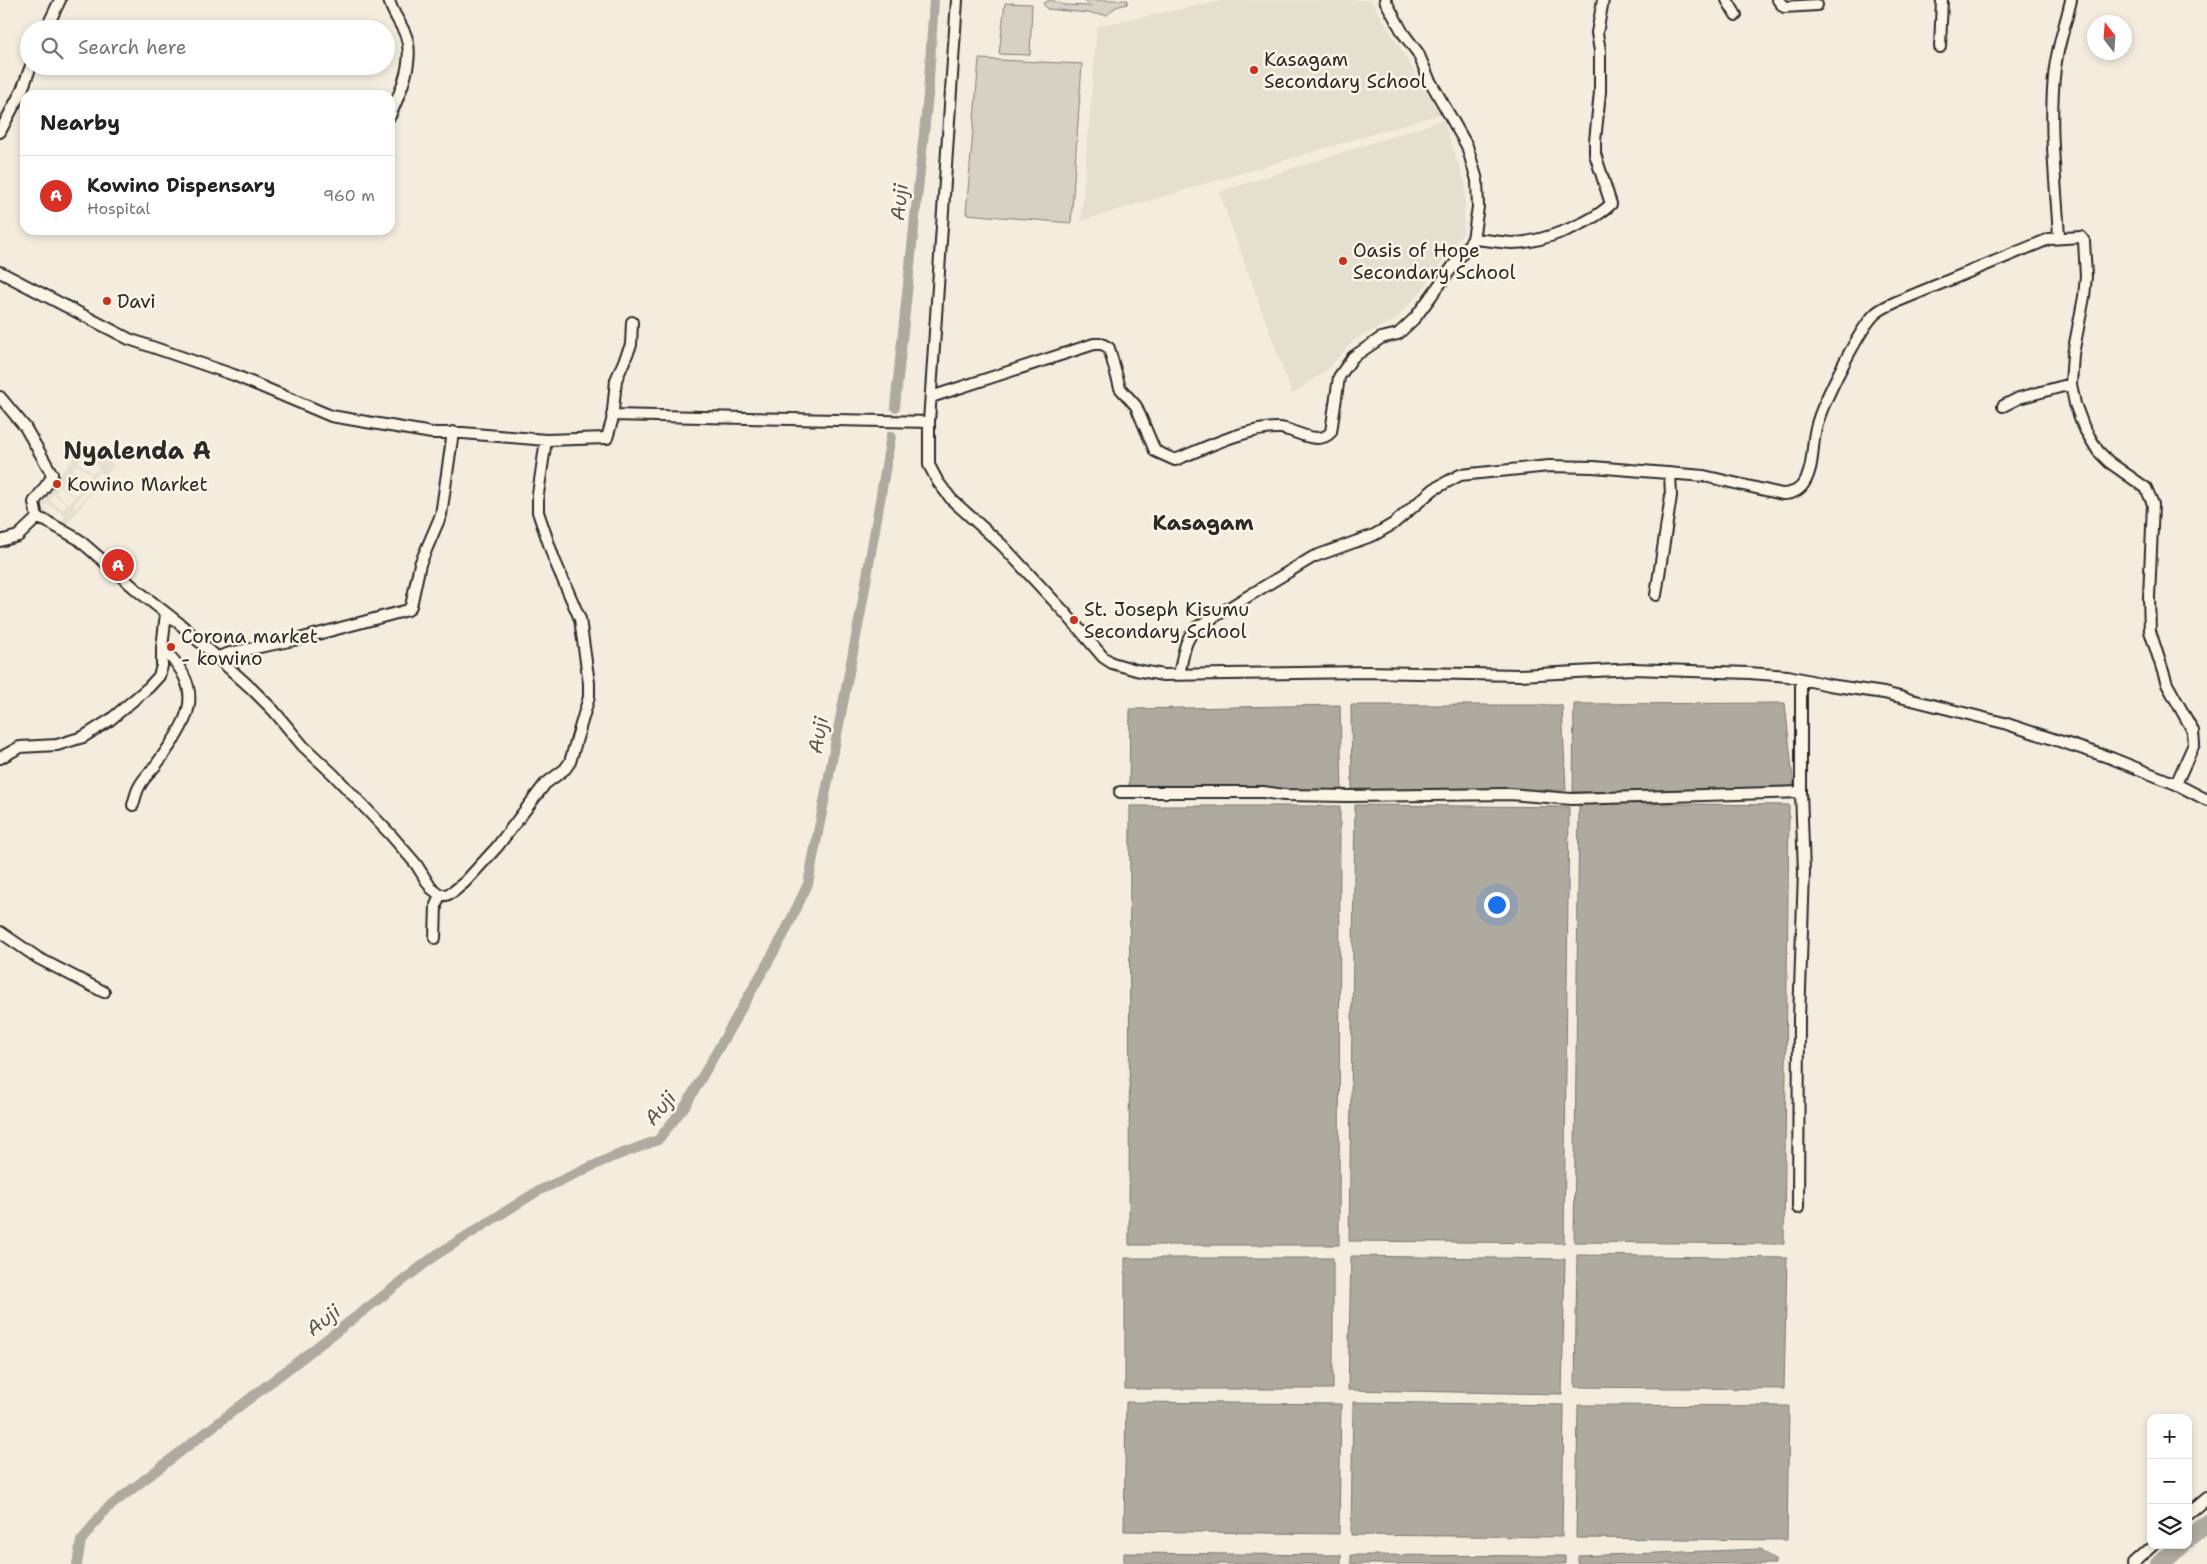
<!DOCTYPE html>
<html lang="en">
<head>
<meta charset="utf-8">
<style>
  :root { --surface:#fff; --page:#f6f6f6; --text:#222; --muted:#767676; --line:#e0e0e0; --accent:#d93025 }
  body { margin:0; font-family:"Shantell Sans",sans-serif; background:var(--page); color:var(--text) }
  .controls { position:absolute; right:15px; bottom:15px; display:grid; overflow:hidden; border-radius:10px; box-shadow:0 2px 8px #0003 }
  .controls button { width:45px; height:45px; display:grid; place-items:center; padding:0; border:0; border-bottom:1px solid var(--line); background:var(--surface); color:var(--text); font:25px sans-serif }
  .compass { position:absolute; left:2087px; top:15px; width:45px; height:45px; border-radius:50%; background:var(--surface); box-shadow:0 2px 8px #0003; rotate:343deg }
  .you { position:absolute; left:1496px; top:904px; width:18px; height:18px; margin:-12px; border:4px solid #fff; border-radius:50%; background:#1a73e8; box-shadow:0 0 0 8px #1a73e833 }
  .badge { display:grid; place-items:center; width:32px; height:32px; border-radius:50%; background:var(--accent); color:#fff; font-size:16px; font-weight:700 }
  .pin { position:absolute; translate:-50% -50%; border:2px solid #fff; box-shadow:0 1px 5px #0006 }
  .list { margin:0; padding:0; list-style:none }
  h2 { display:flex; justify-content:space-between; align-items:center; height:65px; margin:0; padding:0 20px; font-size:21px }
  h2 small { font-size:16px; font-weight:400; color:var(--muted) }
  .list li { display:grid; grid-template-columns:32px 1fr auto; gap:15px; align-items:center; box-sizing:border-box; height:80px; padding:0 20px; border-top:1px solid var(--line) }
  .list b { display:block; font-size:19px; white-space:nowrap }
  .list p { margin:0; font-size:16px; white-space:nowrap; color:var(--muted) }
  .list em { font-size:16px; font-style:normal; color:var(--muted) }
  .icon { flex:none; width:28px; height:28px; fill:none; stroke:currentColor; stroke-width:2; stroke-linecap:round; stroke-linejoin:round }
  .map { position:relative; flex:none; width:2207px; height:1564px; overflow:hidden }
  .search { position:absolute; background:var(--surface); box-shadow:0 2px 8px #0003; left:20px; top:20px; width:375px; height:55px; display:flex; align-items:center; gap:12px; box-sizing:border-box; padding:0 18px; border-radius:28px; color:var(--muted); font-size:19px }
  .panel { position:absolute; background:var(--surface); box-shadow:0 2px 8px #0003; left:20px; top:90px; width:375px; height:145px; border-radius:15px }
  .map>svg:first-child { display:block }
</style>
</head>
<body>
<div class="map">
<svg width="2207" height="1564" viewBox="0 0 2207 1564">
  <rect width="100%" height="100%" fill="#f4edde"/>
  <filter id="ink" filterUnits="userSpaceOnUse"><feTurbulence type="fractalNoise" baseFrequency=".02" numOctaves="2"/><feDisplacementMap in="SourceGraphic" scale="10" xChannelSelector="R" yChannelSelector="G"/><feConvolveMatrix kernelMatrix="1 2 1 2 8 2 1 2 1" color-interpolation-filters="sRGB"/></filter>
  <g filter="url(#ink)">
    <path fill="#e5dfd0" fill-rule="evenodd" d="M1226,0h145l69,114 -359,107 16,-195z
      M1443,120l23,66 -3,47 -41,57 -27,30 -41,20 -26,29 -36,25 -73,-202z
      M86,442l28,23 -50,63 -28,-23zM90,448l11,8 -5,6 -10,-8zM83,456l16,12 -5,6 -16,-12zM77,465l15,10 -4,6 -15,-11zM72,471l14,11 -5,7 -14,-11zM100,471l4,4 -28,34 -3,-3zM65,479l15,11 -5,7 -14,-12zM60,487l14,11 -5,6 -14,-11zM53,494l14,10 -4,6 -14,-10zM47,503l18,13 -4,6 -18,-14z"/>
    <path fill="#d6d1c4" stroke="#807e78" d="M1051,0l13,5 27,1 -6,-6h43l-1,4 -11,3 -9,8 -60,-6 -4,-6z
      M1005,3l27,1 -2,51 -31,-1z
      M979,59l103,5 -11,159 -105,-9z"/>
    <path fill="#afaaa0" stroke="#7a7771" d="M1785,703l9,86 -221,3 1,-88z
      M1340,705l2,88 -213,-3 1,-81z
      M1351,705h211l4,85h-214z
      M1579,803l210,2 -5,439 -210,-2z
      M1355,805l214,2 -5,436 -215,-2z
      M1130,806h210l-1,439h-210z
      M1577,1255l210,3 -3,131 -209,-2z
      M1351,1256l214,3 -3,135 -214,-4z
      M1125,1258h208v131h-208z
      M1126,1402l215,2 -2,130 -215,-3z
      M1353,1402l211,3 -2,132 -211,-2z
      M1578,1405l211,1 -2,134 -211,-2z
      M1761,1549l14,11v4h-197v-8z
      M1124,1553l217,2v9h-217z
      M1351,1555l214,1v8h-214z"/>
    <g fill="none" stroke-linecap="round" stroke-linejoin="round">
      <path stroke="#afaaa0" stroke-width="10" d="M895,407l33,-312 6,-95
        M77,1564l4,-23 24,-31 331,-255 102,-64 72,-33 48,-18 28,-35 97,-169 25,-52 53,-273 30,-175"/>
      <path stroke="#afaaa0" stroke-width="18" d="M2188,1539l19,-16
        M2160,1564l22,-19"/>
      <defs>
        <path id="minor" d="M389,0c3,13 12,23 17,36 9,25 -6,57 -16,80
          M957,0l-28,422v43l9,17 14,18 50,45 65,70 36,42 9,6 24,7 27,5 203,-3 154,3 113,-6 116,4 39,3 41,9 55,8 120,30 107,35 65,26 31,16
          M1727,0l9,15
          M1778,0l6,7 33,-2
          M46,29l14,-29
          M1940,47l2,-47
          M0,132l22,-42 9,-24
          M2059,237c-3,-55 -11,-114 -4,-169 3,-24 11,-45 16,-68
          M1473,239c13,1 26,3 39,4 28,0 79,-19 99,-39l-16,-50v-13l5,-49v-41l-3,-18 6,-33
          M0,272l129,67 105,36 97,41 101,17h31l83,7 61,-2 5,-17 4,-41 15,-35 1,-23
          M0,397l25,30 27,47 -2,6 -16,22 3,16 9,3 32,18 60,52 42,33 71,64 23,23 29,35 30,28 58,61 25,29 15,24 9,7h6l7,-3 12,-10 32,-35 48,-63 20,-15 5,-7 19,-65v-14l-9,-64 -26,-60 -16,-47v-18l8,-54
          M931,397l163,-53h8l7,4 11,40 16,18 19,45 20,9c30,-12 72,-33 105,-32 14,1 38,19 51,4l8,-55 14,-20 28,-19 17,-4 17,-16 58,-79 5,-32 -1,-27 -10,-34 -38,-67 -11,-26 -15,-20 -18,-33
          M2003,406l16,-8 52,-14
          M612,415l317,7
          M0,541l18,-5 19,-18
          M1656,595l15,-99 -1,-23
          M215,658l15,-5 69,-14 109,-29 3,-4 9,-42 21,-49 12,-83
          M1179,674c5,-19 4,-35 20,-48l114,-69 61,-22 19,-11 41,-35 26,-14 89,-9 44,1 111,9 78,18c9,0 17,-3 22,-11 11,-17 7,-41 13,-59 6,-22 43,-97 59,-111 6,-5 13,-8 20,-11l153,-63 32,-2 3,4 2,35 -2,21 -11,57 -2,30 4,20 9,24 14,23 11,11 37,26 7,16 -4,93 1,34 17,53 26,47 1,13 -18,40
          M0,758l20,-11 37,-2 26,-8 27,-17 39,-33 10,-11 3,-10v-18l4,-35
          M1120,792h143l21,3 64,1 161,-2 63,5 229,-7
          M133,805c2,-6 3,-13 6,-18 4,-8 11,-15 17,-22 32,-44 53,-73 6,-117
          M0,932l38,26 66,34
          M435,938l1,-33 4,-10
          M1798,1208l1,-190 5,-146 -3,-80v-113
          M2188,1514l19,-16
          M2133,1564l21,-19"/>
      </defs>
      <use href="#minor" stroke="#2b2b2b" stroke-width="14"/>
      <use href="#minor" stroke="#fcf5e5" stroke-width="10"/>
    </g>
  </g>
  <g fill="#c8321e" stroke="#fcf5e5" stroke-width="2">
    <circle cx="1254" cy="70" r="5"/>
    <circle cx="1343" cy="261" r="5"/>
    <circle cx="107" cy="301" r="5"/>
    <circle cx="57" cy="484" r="5"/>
    <circle cx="1074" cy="620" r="5"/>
    <circle cx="171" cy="647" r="5"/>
  </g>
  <g text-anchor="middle" stroke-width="5" stroke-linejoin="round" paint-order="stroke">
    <g font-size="19" fill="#2b2b2b" stroke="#fcf5e5" text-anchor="start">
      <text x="1264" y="66">Kasagam<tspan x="1264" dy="22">Secondary School</tspan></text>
      <text x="1353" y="257">Oasis of Hope<tspan x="1353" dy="22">Secondary School</tspan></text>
      <text x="117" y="308">Davi</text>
      <text x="67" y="491">Kowino Market</text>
      <text x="1084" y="616">St. Joseph Kisumu<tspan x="1084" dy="22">Secondary School</tspan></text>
      <text x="181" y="643">Corona market<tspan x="181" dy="22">- kowino</tspan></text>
    </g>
    <g font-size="20" font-style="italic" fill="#595754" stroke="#fcf5e5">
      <text transform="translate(899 202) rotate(-84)" y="7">Auji</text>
      <text transform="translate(818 735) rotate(-79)" y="7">Auji</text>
      <text transform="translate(660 1108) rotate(-51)" y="7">Auji</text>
      <text transform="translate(323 1320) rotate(-38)" y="7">Auji</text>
    </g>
    <g font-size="21" font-weight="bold" fill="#2b2b2b" stroke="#fcf5e5">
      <text x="1203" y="530">Kasagam</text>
    </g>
    <g font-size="24" font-weight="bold" fill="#2b2b2b" stroke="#fcf5e5">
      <text x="137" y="459">Nyalenda A</text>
    </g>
  </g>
</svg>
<div class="controls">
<button>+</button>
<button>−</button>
<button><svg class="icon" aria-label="layers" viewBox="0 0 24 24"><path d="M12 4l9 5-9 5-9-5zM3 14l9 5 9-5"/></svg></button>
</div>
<svg class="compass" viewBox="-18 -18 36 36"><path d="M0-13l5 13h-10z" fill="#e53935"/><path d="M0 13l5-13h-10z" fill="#767676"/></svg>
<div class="you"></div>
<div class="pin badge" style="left:118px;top:565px">A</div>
<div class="search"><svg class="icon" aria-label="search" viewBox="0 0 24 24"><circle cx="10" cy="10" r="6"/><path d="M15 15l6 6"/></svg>Search here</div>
<section class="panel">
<h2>Nearby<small></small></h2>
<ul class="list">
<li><span class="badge">A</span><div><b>Kowino Dispensary</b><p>Hospital</p></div><em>960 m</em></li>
</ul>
</section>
</div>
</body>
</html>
